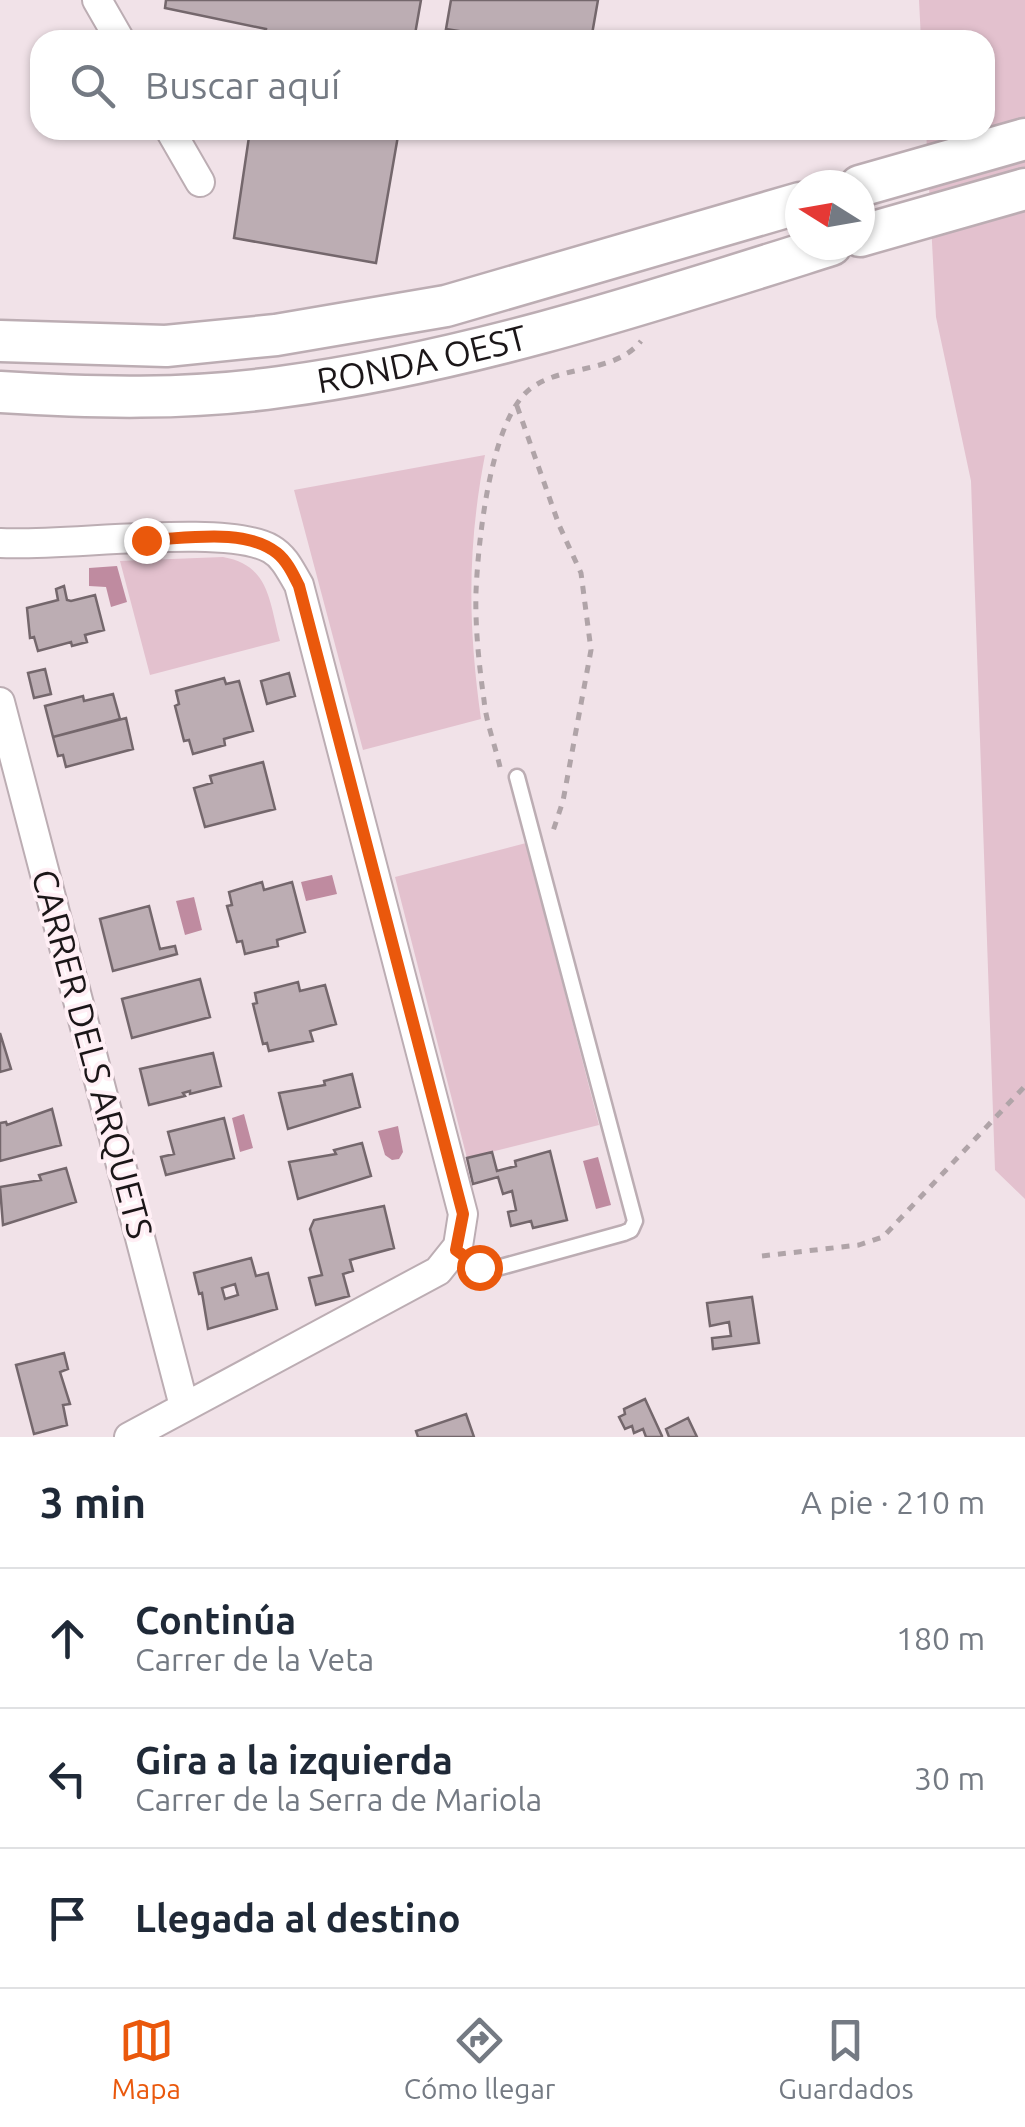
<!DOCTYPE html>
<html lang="es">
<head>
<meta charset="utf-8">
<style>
  :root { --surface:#fff; --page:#f2f2f3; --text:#1f2937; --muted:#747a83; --line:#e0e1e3; --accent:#ea580c }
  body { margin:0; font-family:Ubuntu,sans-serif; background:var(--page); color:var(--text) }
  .compass { position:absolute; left:785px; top:170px; width:90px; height:90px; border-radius:50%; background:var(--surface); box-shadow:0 2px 8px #0004; rotate:281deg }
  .stop { position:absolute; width:30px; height:30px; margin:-22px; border:8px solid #ea580c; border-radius:50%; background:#fff }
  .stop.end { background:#ea580c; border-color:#fff; box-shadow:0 2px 10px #0008 }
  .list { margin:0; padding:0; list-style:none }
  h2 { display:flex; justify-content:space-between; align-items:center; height:130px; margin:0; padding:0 40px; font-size:42px }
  h2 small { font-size:32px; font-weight:400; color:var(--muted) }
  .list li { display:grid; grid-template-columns:65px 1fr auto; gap:30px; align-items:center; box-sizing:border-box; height:140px; padding:0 40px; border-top:2px solid var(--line) }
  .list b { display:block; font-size:38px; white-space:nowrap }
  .list p { margin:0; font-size:32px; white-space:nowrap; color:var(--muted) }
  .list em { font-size:32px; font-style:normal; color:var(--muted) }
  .icon { flex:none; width:55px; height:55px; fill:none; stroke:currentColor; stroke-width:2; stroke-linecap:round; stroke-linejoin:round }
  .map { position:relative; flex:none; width:1025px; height:1437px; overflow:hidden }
  .search { position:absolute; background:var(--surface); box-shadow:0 2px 8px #0004; left:30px; right:30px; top:30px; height:110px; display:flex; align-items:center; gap:25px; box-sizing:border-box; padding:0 35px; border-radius:30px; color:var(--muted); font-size:38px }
  .sheet { height:550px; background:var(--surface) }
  nav { display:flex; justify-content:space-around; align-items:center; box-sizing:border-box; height:140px; border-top:2px solid var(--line); background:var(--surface); font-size:28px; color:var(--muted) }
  nav a { display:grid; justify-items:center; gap:5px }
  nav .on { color:var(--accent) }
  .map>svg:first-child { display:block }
</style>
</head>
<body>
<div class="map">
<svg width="1025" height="1437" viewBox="0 0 1025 1437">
  <rect width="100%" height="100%" fill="#f1e2e8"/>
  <path fill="#e3c1ce" d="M919,0h106v1199l-30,-29 -24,-689 -35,-164 -10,-187h59v-90h-64z
    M485,455c-18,93 -17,171 -4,264l-118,31 -69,-260z
    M223,557c47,8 46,45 57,84l-130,34 -30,-114z
    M526,843l73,282 -132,33 -72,-281z"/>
  <path fill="#bf8ba0" d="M117,566l10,36 -16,5 -5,-20 -17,-1v-18z
    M332,875l5,19 -31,7 -5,-19z
    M194,897l8,33 -17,5 -9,-34z
    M244,1114l9,34 -13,4 -8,-34z
    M398,1126l5,26 -4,7 -7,1 -7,-5 -7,-24z
    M598,1157l13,48 -15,4 -13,-48z"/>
  <path fill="#bcadb3" stroke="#74676c" stroke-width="2.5" fill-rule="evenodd" d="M166,0h255l-7,40h-150l2,-11 -101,-21z
    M451,0h147l-7,40h-76l-69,-11z
    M250,130h149l-23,133 -142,-25z
    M64,586l3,14 4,1 24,-6 9,35 -19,5 2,7 -15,4 -1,-4 -33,9 -4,-14 -4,1 -3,-30 31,-8 -2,-11z
    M45,669l6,25 -17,4 -6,-25z
    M289,673l6,23 -28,8 -6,-23z
    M224,678l2,6 13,-3 14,50 -29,8 1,6 -32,9 -4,-14 -5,1 -9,-35 4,-2 -3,-13z
    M113,694l7,25 -67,18 -8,-31 38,-10 1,5z
    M126,718l7,31 -67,18 -3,-12 -5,1 -5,-19z
    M263,762l12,47 -70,18 -11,-39 18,-5 -2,-7z
    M262,882l2,8 28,-8 13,50 -28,8 1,6 -33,8 -3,-13 -5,1 -10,-36 5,-1 -3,-13z
    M149,906l11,43 15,-3 2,8 -64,17 -13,-52z
    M200,979l10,38 -78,21 -10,-39z
    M298,982l2,9 25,-6 11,39 -26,7 3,10 -44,10 -2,-8 -4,1 -10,-40 4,-1 -2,-10z
    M0,1033l11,36 -11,3z
    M213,1053l8,33 -31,8v-3l-7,2 2,3 -36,9 -9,-36z
    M352,1074l8,33 -72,22 -9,-36 46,-8 -1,-4z
    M52,1109l9,36 -61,16v-38l6,-1 1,3z
    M224,1118l10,40 -68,17 -5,-18 13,-3 -6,-22z
    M362,1143l9,33 -73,23 -9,-37 47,-8 -2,-4z
    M550,1151l17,69 -34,8 -2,-7 -20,5 -3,-14 8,-2 -4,-19 -9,3 -5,-17 -25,7 -6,-26 25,-6 5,19 19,-5 -1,-5z
    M66,1168l10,34 -73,23 -3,-38 41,-7 -2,-5z
    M384,1206l10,42 -44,12 3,11 -10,3 6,22 -33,9 -7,-27 13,-3 -12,-46 4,-9z
    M251,1258l5,18 12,-3 9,36 -69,20 -6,-36 -3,1 -5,-21zM235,1284l3,11 -13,4 -3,-11z
    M752,1297l7,46 -46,6 -1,-11 19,-2 -2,-14 -19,4 -3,-23z
    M64,1353l4,16 -8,3 10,32 -7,1 4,20 -33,9 -18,-69z
    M645,1399l17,37 -1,1h-15l-3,-8 -9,4 -2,-7 -7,3 -6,-12 6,-3 -1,-5z
    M466,1414l8,23h-56l-2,-6z
    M688,1418l9,19h-28l-3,-8z"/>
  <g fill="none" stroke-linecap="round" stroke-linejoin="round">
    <defs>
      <path id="lane" d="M456,1250l23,17 11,3 134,-37 7,-3 4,-9 -118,-444"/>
      <path id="street" d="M97,0l23,40
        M170,130l30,52
        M0,543c63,4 226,-20 271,6 14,8 20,23 28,36l164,629 -5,32 -20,25 -309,166
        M0,702l184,704"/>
      <g id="secondary">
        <path d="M860,186l165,-47"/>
        <path d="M860,236l165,-47"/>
        <path d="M0,341l166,5 110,-11 170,-29 354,-103"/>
        <path id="s1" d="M0,392c94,6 187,8 280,-5 188,-25 371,-85 551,-142"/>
      </g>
    </defs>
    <use href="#lane" stroke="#bcadb3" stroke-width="19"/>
    <use href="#street" stroke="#bcadb3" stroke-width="32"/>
    <use href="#secondary" stroke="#bcadb3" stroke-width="45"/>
    <path stroke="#b0a4a8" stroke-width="5" stroke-dasharray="8 8" stroke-linecap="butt" d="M517,406l42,119 22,48 10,77 -28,151 -10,30
      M500,767c-5,-22 -14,-45 -16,-67 -5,-35 -9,-73 -8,-108 2,-49 14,-172 54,-203 32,-25 85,-15 111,-48
      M762,1256l97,-11 24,-8 142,-151"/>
    <use href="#lane" stroke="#fff" stroke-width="14"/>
    <use href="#street" stroke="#fff" stroke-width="28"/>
    <use href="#secondary" stroke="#fff" stroke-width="40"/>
  </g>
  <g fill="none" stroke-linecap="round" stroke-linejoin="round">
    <path stroke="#ea580c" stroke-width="12" d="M146,540c39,-1 98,-13 131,13 10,8 16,21 22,33l164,628 -7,36 23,17"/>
  </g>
  <g text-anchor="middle" stroke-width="8" stroke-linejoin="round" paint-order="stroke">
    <g font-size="35" fill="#1b1618" stroke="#ffeff5">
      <text dy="12" stroke="none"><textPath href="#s1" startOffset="425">RONDA OEST</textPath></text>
      <text transform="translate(92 1054) rotate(75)" y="12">CARRER DELS ARQUETS</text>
    </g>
  </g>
</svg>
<svg class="compass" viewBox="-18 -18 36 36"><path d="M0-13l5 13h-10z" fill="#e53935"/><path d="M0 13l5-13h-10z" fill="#747a83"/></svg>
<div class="stop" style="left:479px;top:1267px"></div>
<div class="stop end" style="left:146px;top:540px"></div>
<div class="search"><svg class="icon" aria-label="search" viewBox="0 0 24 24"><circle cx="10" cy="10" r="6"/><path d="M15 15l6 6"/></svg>Buscar aquí</div>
</div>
<section class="sheet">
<h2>3 min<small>A pie · 210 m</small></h2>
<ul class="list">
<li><svg class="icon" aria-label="ahead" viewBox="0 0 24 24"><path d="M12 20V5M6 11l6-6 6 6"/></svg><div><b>Continúa</b><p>Carrer de la Veta</p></div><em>180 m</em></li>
<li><svg class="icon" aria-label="left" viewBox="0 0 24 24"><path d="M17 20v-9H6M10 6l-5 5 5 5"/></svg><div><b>Gira a la izquierda</b><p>Carrer de la Serra de Mariola</p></div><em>30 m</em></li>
<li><svg class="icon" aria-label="arrive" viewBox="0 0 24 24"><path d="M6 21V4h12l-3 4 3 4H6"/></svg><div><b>Llegada al destino</b></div></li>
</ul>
</section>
<nav>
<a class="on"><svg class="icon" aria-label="map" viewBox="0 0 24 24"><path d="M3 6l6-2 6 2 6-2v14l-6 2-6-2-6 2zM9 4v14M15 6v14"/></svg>Mapa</a>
<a><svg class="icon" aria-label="directions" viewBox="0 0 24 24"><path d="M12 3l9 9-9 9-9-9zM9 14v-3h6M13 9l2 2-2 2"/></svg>Cómo llegar</a>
<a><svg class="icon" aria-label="saved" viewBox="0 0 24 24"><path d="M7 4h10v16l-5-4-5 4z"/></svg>Guardados</a>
</nav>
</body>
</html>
